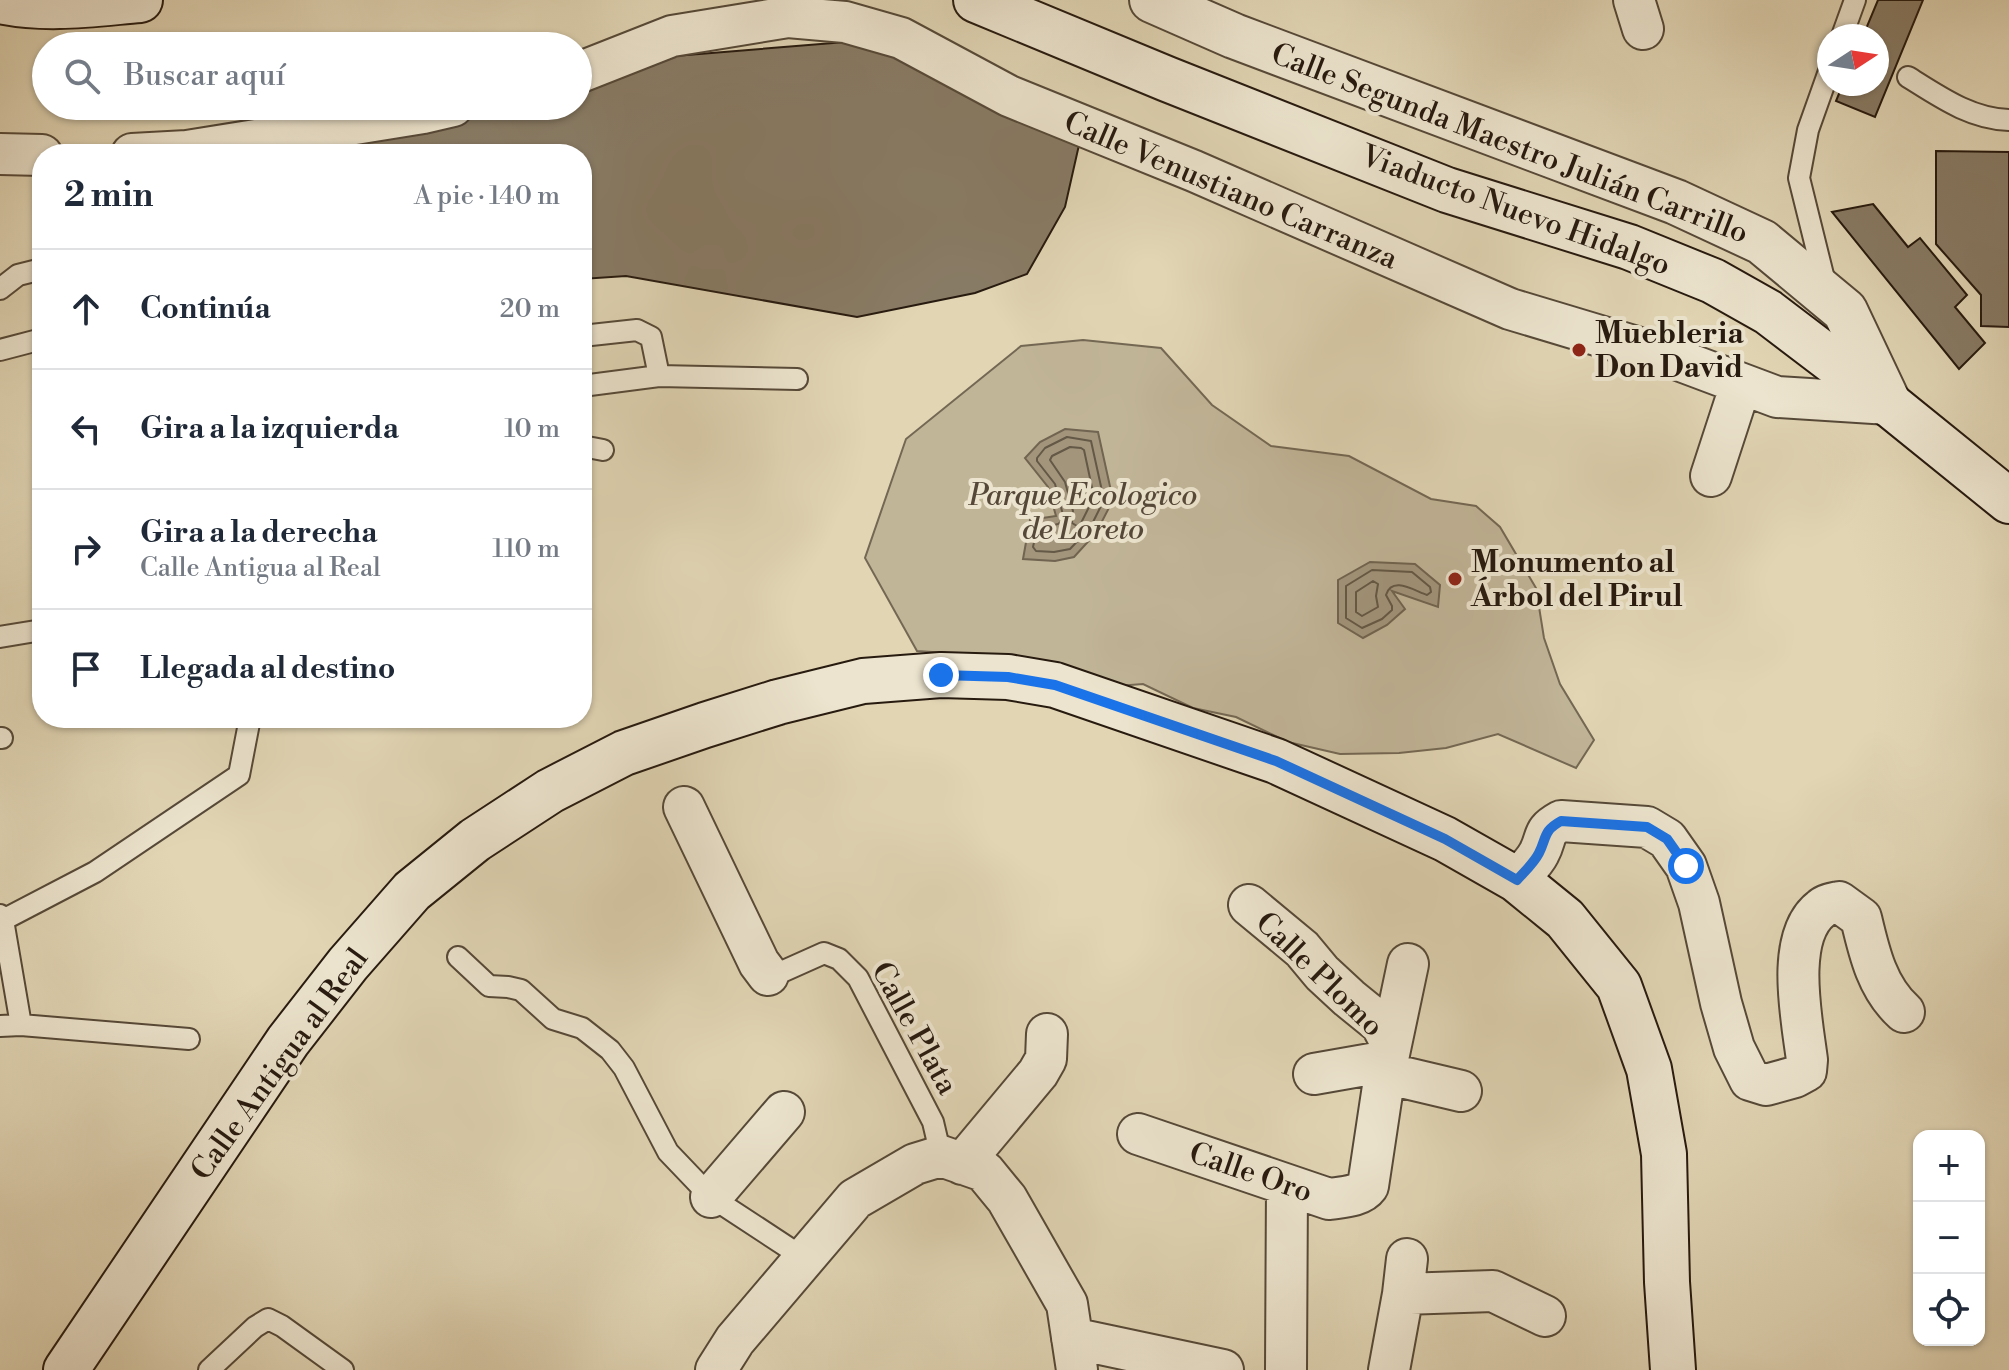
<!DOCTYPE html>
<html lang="es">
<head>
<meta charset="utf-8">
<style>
  :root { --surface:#fff; --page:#f2f2f3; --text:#1f2937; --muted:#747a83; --line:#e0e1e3 }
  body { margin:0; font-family:"Libre Bodoni",serif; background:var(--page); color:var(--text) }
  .controls { position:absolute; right:24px; bottom:24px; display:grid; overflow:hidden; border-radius:16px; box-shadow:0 2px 6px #0004 }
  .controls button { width:72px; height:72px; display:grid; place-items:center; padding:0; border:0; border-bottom:2px solid var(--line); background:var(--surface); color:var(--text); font:40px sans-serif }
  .compass { position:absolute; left:1817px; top:24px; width:72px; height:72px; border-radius:50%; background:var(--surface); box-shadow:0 2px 6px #0004; rotate:78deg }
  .stop { position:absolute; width:24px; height:24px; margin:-18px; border:6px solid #1a73e8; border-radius:50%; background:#fff }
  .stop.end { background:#1a73e8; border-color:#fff; box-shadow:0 2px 8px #0008 }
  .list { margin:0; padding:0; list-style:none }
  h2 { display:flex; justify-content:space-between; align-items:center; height:104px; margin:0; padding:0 32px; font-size:34px }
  h2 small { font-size:26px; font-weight:400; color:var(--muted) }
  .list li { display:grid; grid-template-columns:52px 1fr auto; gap:24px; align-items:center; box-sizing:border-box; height:120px; padding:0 32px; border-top:2px solid var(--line) }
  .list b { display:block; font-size:30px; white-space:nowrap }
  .list p { margin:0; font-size:26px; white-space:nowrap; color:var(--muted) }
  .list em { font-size:26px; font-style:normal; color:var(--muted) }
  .icon { flex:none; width:44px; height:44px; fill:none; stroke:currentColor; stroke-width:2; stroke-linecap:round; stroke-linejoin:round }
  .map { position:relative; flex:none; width:2009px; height:1370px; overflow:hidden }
  .search { position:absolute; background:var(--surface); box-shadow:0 2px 6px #0004; left:32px; top:32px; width:560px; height:88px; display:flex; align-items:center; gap:20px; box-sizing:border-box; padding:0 28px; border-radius:44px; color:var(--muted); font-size:30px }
  .panel { position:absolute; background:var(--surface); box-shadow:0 2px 6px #0004; left:32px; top:144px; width:560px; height:584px; border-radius:32px }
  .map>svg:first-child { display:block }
</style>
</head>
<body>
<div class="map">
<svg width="2009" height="1370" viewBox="0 0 2009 1370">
  <rect width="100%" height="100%" fill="#e1d5b4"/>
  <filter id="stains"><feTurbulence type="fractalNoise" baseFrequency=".0025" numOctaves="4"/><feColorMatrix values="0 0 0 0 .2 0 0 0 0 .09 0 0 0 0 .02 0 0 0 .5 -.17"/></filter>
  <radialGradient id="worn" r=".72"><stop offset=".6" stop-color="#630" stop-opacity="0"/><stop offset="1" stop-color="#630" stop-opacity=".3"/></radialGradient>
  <path fill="#c1b598" stroke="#746854" stroke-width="2" d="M1083,340l78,8 51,57 59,41 78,10 82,43 45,7 24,21 36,61 8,50 16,46 34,56 -18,28 -78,-34 -52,14 -47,5 -59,1 -52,-12 -52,-25 -43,-9 -50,-24 -65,5 -85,-33 -76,-5 -52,-93 41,-119 115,-93z"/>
  <path fill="#a2957c" stroke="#716450" stroke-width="2" d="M1065,429l33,3 15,68 -17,33 -22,24 -19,4 -32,-2 7,-39 26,-4 -8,-29 -23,-29 15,-16z
    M1370,562l45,2 25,21 -2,22 -46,-16 13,18 -18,16 -24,13 -25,-15v-43z"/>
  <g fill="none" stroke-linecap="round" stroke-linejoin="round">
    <path stroke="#645846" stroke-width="2" d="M1067,437l24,4 13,59 -14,28 -20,21 -16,3 -18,-1 -3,-4 4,-18 21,-5 4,-3 1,-6 -8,-31 -18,-23v-3l8,-10z
      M1070,447l11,1 3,2 10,47 -13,26 -4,3 -5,-3 1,-12 -8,-29 -15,-22 2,-4z
      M1372,570l40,2 18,15 1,5 -4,3c-14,-5 -35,-19 -41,0l6,11v4l-10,9 -20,9 -16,-10v-32z
      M1373,581l5,3 -2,12 2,11 -16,9 -6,-4v-20z"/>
  </g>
  <path fill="#887b65" stroke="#271a0f" stroke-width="2" d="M1878,0h45l-48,117 -39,-16 7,-17h34v-48h-14z
    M858,41l223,95 -16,71 -38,67 -52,19 -118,24 -231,-41 -44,3v-125h-305l184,-36 39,-12h78v-25l72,-23z
    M1936,151l73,1v175l-28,-1v-31l-45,-51z
    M1873,204l35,43 12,-9 47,57 -12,12 30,36 -26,26 -127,-157z"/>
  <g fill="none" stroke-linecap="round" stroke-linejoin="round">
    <defs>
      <path id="service" d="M1842,36l13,-36
        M1908,77c32,20 63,42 101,43
        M1826,287l-27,-109 9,-48 21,-59
        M0,289l18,-14 24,-6
        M582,336l55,-6 14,7 8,39
        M0,350l42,-11
        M582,386l77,-10 138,3
        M582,446l21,4
        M0,637l42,-7
        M0,738h2
        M0,915l3,5 18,105
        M3,920l92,-48 144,-97 11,-57
        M458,957l31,29 19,1 13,3 32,29 29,9 28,22 14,18 44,84 43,45 93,61
        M768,975l9,-1 47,-21 15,6 19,19 75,144 8,34
        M0,1026l21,-1 168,14
        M209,1370l46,-43 13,-8 14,7 61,44"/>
      <path id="minor" d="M1634,0l9,29
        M578,73l94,-37 116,-19 57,5 56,16 108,58 185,75 316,138 163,49 104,39 112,7
        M0,154l42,1
        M132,154l55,-3 236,-38 30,-7
        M1711,476l30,-92
        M684,807l75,156 9,12
        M1517,880c7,-8 17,-17 22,-27 9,-17 2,-21 22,-32l86,6 20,12 19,27 13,37 22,100 13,45 16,32 16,5 29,-8 11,-6 1,-11c-5,-40 -23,-124 15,-152 4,-4 12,-5 17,-6l22,16c8,34 16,70 43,94
        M1249,905l53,44 20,24 27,25 32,26 10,19
        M1385,1073l76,18
        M1314,1074l74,-13
        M1138,1134l191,65c13,-2 31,-2 39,-13l17,-113 23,-109
        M962,1164l76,-91 8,-14 1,-25
        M711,1197l73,-85
        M1403,1294l90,-3 52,25
        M1072,1338l151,32
        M716,1370l19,-30 120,-141 60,-35 26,-8 43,15 23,28 60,105 10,66
        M1286,1370l1,-185
        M1389,1370l14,-76 4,-35"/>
      <path id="tertiary" d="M1152,0l82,36 442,166 86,40 83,69 44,93"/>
      <path id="secondary" d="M976,0l191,79 280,111 182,57 84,34 55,31 121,92 120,97
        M0,1c47,10 93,3 140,-1
        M66,1370l222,-329 60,-77 64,-73 63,-51 75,-49 74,-38 81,-28 73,-23 85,-21 78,-6 67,2 47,8 221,76 169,78 72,41 48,39 54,67 30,83 15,85 3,128 6,88"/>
    </defs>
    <use href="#service" stroke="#564938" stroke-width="24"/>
    <use href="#minor" stroke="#564938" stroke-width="44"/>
    <use href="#tertiary" stroke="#564938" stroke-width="48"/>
    <use href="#secondary" stroke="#271a0f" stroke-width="48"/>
    <use href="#service" stroke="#ece4ce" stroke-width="20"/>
    <use href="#minor" stroke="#ece4ce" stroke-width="40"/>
    <use href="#tertiary" stroke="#ece4ce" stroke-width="44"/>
    <use href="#secondary" stroke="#ece4ce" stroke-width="44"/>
  </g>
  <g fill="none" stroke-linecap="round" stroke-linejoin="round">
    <path stroke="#1a73e8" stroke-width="10" d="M941,675l67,2 47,8 221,76 169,78 72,41c7,-8 17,-17 22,-27 8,-16 4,-22 22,-32l86,6 20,12 19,27"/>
  </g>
  <g fill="#8f2418" stroke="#ece4ce" stroke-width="3">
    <circle cx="1579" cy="350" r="8"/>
    <circle cx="1455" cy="579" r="8"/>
  </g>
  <g text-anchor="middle" stroke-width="8" stroke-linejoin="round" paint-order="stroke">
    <g font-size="30" fill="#271a0f" stroke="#ece4ce">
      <text transform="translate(1510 143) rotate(21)" y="10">Calle Segunda Maestro Julián Carrillo</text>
      <text transform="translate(1231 190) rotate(23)" y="10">Calle Venustiano Carranza</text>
      <text transform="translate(1516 210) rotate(20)" y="10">Viaducto Nuevo Hidalgo</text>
      <text transform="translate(1320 974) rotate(44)" y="10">Calle Plomo</text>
      <text transform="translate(915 1028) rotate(61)" y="10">Calle Plata</text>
      <text transform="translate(279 1064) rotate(-54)" y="10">Calle Antigua al Real</text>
      <text transform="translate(1251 1172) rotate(19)" y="10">Calle Oro</text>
    </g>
    <g font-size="30" font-weight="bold" fill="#271a0f" stroke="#ece4ce" text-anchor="start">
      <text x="1595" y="343">Muebleria<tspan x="1595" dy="34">Don David</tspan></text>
      <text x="1471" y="572">Monumento al<tspan x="1471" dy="34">Árbol del Pirul</tspan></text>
    </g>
    <g font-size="30" font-style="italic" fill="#554838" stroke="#ece4ce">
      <text x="1083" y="505">Parque Ecologico<tspan x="1083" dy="34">de Loreto</tspan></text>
    </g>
  </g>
  <rect width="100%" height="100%" filter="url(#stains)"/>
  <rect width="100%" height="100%" fill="url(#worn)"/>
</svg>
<div class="controls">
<button>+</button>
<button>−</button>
<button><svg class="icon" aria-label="locate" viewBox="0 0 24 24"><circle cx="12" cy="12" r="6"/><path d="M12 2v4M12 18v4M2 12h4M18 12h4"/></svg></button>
</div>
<svg class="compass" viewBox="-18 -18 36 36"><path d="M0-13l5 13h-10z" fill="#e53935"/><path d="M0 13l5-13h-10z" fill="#747a83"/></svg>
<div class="stop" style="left:1686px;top:866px"></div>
<div class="stop end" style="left:941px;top:675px"></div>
<div class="search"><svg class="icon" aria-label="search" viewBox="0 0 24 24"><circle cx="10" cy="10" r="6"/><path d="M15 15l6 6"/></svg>Buscar aquí</div>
<section class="panel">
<h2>2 min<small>A pie · 140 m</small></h2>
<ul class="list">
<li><svg class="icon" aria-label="ahead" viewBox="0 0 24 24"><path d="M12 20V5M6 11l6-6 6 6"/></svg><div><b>Continúa</b></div><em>20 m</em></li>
<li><svg class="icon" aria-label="left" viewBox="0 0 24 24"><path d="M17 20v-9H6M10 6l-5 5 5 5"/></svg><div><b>Gira a la izquierda</b></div><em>10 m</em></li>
<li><svg class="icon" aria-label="right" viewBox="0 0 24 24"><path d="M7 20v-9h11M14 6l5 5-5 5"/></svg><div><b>Gira a la derecha</b><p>Calle Antigua al Real</p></div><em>110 m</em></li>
<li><svg class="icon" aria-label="arrive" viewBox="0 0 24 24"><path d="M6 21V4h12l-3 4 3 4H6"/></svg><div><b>Llegada al destino</b></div></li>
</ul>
</section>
</div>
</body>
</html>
